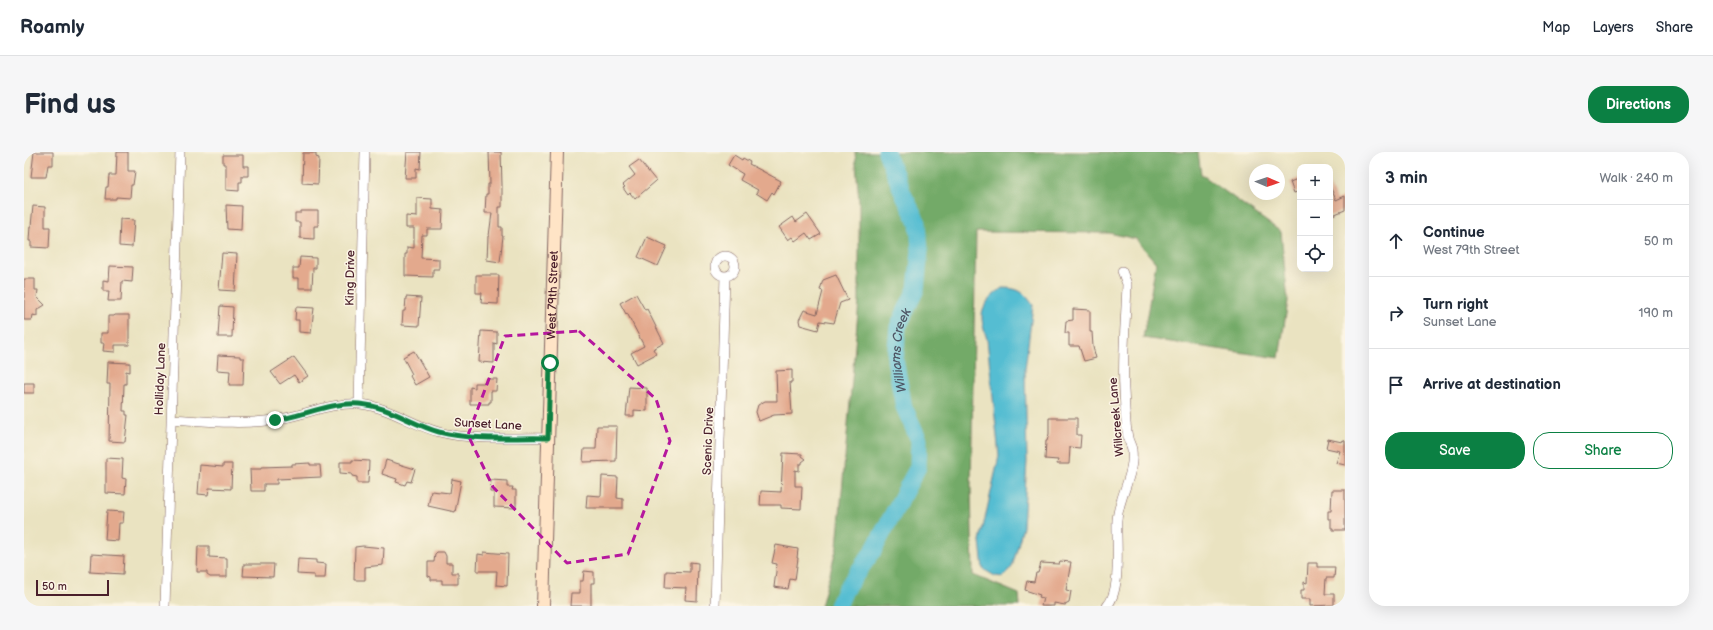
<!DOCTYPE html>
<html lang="en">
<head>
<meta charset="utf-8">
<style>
  :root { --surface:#fff; --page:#f6f6f7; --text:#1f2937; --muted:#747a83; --line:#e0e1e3; --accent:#0b8043 }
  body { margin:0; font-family:"Balsamiq Sans",sans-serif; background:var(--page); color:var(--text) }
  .controls { position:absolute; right:12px; top:12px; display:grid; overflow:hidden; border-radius:8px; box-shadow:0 4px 16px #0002 }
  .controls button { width:36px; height:36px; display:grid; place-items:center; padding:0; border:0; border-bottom:1px solid var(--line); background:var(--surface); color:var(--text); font:20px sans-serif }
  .compass { position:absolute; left:1225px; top:12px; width:36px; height:36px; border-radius:50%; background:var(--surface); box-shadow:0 4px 16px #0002; rotate:92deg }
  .scale { position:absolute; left:12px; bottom:10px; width:73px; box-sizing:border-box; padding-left:4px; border:2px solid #4a1f2b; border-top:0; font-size:11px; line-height:14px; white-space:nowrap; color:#4a1f2b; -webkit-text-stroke:3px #fcf5e5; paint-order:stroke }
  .stop { position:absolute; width:12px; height:12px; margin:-9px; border:3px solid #0b8043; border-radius:50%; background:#fff }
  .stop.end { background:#0b8043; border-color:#fff; box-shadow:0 1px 4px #0008 }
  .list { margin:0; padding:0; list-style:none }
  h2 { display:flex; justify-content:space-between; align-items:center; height:52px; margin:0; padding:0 16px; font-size:17px }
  h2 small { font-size:13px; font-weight:400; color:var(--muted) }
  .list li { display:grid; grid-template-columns:26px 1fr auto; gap:12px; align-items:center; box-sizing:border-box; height:72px; padding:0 16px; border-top:1px solid var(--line) }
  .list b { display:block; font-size:15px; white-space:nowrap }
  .list p { margin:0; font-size:13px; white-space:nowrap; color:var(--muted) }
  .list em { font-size:13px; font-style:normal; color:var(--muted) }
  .actions { display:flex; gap:8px; padding:12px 16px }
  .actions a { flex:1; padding:9px 0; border:1px solid var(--accent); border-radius:16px; text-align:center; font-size:14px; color:var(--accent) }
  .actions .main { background:var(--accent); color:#fff }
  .icon { flex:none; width:22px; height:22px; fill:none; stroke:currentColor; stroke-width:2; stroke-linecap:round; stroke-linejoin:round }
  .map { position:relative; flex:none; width:1321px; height:454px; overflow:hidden; border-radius:16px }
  header { display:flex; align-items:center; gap:24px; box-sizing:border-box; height:56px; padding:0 20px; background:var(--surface); border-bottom:1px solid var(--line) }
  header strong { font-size:19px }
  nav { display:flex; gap:22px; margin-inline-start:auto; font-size:14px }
  .intro { display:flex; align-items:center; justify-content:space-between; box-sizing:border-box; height:96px; padding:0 24px }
  h1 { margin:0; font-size:28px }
  .button { padding:10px 18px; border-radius:16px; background:var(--accent); color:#fff; font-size:14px; font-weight:700 }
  main { display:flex; gap:24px; padding:0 24px }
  aside { flex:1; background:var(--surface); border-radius:16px; box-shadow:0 4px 16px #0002 }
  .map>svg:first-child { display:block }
</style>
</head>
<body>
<header>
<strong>Roamly</strong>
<nav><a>Map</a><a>Layers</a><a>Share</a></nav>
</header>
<div class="intro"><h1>Find us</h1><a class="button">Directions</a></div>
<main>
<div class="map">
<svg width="1321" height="454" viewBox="0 0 1321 454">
  <rect width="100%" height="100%" fill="#fcf5e5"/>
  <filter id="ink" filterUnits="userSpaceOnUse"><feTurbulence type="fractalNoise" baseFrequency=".025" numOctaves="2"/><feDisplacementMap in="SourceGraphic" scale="8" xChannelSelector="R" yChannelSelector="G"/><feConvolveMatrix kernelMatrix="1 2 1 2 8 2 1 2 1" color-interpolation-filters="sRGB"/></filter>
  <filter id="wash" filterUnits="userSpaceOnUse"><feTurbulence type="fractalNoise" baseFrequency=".012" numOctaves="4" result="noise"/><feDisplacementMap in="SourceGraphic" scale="16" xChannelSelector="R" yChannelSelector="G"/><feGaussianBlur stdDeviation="0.9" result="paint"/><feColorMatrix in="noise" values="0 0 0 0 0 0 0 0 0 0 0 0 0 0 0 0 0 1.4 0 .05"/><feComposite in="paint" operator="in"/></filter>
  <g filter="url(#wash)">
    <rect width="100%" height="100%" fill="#eae3c1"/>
    <path fill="#73aa67" stroke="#5e6449" d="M831,0h343l3,22 80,58 7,69 -9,57 -136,-20 13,-75 -20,-24 -27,-6 -133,-1 -5,255 2,88 46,19 1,12h-199l16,-59 22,-246v-100z"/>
    <path fill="#55bdd2" stroke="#506e7e" d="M978,136c17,0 22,4 31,17l-8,64 2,92 -4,66 -11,40 -9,10 -8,-1 -12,-7 -3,-28 19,-85 -12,-117c-9,-26 -7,-34 15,-51z"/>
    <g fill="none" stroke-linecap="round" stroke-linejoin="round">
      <path stroke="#55bdd2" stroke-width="17" id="s1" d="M814,454l7,-16 28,-39 45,-84 1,-27 -15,-33 -9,-47 3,-33 18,-38 4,-38 -2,-28 -14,-27 -18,-44"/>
    </g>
    <g id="blocks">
      <path fill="#e3a98d" d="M10,0h19v13h-5l-2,12h-15z
        M93,0h11v19h7l-2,14h-2l-1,13 -14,-1v2h-11l1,-12h2l1,-12h7z
        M383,0h14l-1,17 -4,-1v10h-11z
        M465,0h12l1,33v22h-3v20h3v9h1l-3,26 -13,-2 1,-24h1l3,-23h-7l1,-19h2v-10h2z
        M279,1h13v4l3,1 -1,26 -16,-1z
        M199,3h20v11h5v10h-6v6h-3v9l-13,-1v-26h-3z
        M710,3l8,5 1,-2 7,4 -1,2 32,17 -7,13 -2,-2 -5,8 -11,-7 2,-3 -18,-10 3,-6 -15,-9z
        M615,8l17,21 -21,18 -5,-6 -2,2 -5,-7 2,-1 -2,-2 12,-10 -6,-8z
        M1276,26v13l-6,2 -4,-11z
        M1306,34l6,14 9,-4v14l-15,6z
        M393,46l15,1v10l11,1 -1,19h-15v6h-5l-1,23 18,1v10h-6v8l-28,-1v-22h2v-7l7,1v-20h-8v-12l11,1z
        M202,53l16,1 -1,24 -14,-1z
        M9,54l12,1v20h5l-1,21 -18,-1v-6h-2l1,-15h1z
        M277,59h17v15h-4v13l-14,-1v-16h-5v-9h6z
        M783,62l14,20 -10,6 -5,-7 -11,8 -3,-4 -4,3 -9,-13 14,-10 3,5z
        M96,67l14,1 -2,27 -13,-1z
        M623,85l20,9 -9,20 -20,-9z
        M198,101l15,1 -2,37 -16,-1z
        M276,105l16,1v10h-3l-1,20h-13v-10h-6v-10h6z
        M86,114l23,1 -1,15 -10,-1 -1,20h-13l1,-10h-6v-11l6,1z
        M452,123h23l-1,29 -17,-1 1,-10h-6z
        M812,123l12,25 -8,3 -6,20 -14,-2 -2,9 -18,-5 -1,-5 5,-10 13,4 6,-23 -3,-1 3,-10z
        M0,127h11v11h3l-1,7 8,8 -8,5v6l-4,-1 -1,5h-8z
        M612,142l9,16 2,-1 17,34 -11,6 3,5 -19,10 -6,-11 13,-7 -17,-33 -1,1 -6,-11z
        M382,145l15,1 -2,28 -17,-1 1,-14h2z
        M196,154l13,1 -1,30h-14z
        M272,155l18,1 -3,25 -12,-1v-12h-4z
        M1049,157l17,1v22h2l1,15 3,11 -12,3 -5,-15h-10v-13h-4l1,-12 7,-1z
        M91,163h14v30h-14v7l-12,-1 1,-8h-3v-10h7v-17h6z
        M457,179l16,1v12l-3,-1v20l-15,-1z
        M390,199l15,26 -14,8 -5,-9 2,-2 -9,-17z
        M194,203l22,1v2h4l-1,27h-14l1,-14 -13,-1z
        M270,205l14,19 -9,6 -5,-7 -14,9 -9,-12z
        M84,210l22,1v9l-4,-1v13h-2l-1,27h3v4h2l-3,27 -16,-1 1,-57h-3z
        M768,218v12h-2l2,32 -18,1 -15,6 -3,-9 2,-7 7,-4h12l-1,-30z
        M462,227h11l-1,12h-5v11h-2v2h-19v-17l5,1v-5h11z
        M0,231h10v10h-10z
        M605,235l18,1v23l-13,-1v6h-8z
        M1025,266h28v17h4l-1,13 -10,-1 -1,17h-12l1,-4 -13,-1 1,-18h1l2,-7z
        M573,274h20l-1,35 -33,1 1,-13h12z
        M1304,287l14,3 1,-2 2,1v24l-9,-2 4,-12 -14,-3z
        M759,301l19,1v2l4,3 -4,3v2h-3v7l-4,-1v16h7l-1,23 -20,-1v-3h-21l1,-14 20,1z
        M82,306l17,1 -1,19 4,1 -1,15 -19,-1z
        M328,308l17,1 -1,22h-11v-6l-5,-1v-2l-12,-1v-11h12z
        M362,308l29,9 -4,13 -4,-1 -2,4 -9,-3 1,-3 -15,-5z
        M286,311v2h10l1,12 -44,2v5h-13v7h-13l-1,-22h11v-2l31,-1v-2z
        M199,312h9l-1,25 -22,-1 -1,7 -10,-1 2,-29 23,2z
        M578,324l16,1 -1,21 6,1v9h-37l1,-13 14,1z
        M428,327l9,2 -6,31 -27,-6 3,-15 19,2z
        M467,328l16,1v6h6l-1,3h4v18l-22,-1v-15h-4z
        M1308,338h13v40h-12v-2h-2v-9h-3v-8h3z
        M83,359l17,1 -1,11h-4l-1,18 -13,-1z
        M752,393l22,4 -1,9h1l-3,22 -5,-1 -2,10 -14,-2 3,-23 -5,-1z
        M174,394h11v11l18,1v19h-17l-3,-2v-3h-10z
        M339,394l21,2 -1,17 -18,2v13h-11l1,-33z
        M413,400h7l2,4v7h6v10h6v11h-16v-4h-11v-3l-3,-1v-14h6l1,-8z
        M460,400l24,2 -1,32 -11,-1 1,-14h-20l1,-17 6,1z
        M67,402l33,2 -1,18 -33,-2z
        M274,407l18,1v3l10,1 -1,14h-11v-3l-17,-1z
        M1036,409l11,1 -5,28 5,1 -2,12 -4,2 -11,-2v3h-13l2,-8 -4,-1 1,-2 -15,-5 2,-9 7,1 2,-9h2l3,-10 18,1z
        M666,410l8,1 -1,38 -12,-1 1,-12 -21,-1 1,-16 24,1z
        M1284,411h9v4h18l-1,11h-8l-1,16h9v11l-24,1v-7h-9v-9h3v-8l3,1z
        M220,412h30l-1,13 -30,-1z
        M560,419l10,1v11h-3v23h-21l1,-13h9v-12h3z"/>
    </g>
  </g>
  <g filter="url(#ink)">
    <use href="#blocks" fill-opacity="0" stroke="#826460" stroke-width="1"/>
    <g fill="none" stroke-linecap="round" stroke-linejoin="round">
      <defs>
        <path id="street" d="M691 114a10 10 0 1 1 20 0a10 10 0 1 1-20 0Z
          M335,252l6,-252
          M147,267c34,2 69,6 103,1 30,-4 55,-18 86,-16 29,3 52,21 79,28 35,9 74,5 109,6
          M141,454l15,-454
          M691,454l10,-330
          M1083,454c15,-16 9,-63 10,-86 2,-24 18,-46 15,-70 0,-4 -3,-7 -4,-12 -3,-15 -3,-32 -4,-48 -2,-34 2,-72 3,-106l-5,-13"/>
        <g id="secondary">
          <path id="s2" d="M519,454l14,-454"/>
        </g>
      </defs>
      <use href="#street" stroke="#826460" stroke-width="10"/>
      <use href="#secondary" stroke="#826460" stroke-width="14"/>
      <use href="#street" stroke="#fff" stroke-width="9"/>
      <use href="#secondary" stroke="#ffe4c6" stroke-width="12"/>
    </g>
  </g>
  <g fill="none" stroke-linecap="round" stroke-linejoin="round" filter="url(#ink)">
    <path stroke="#0b8043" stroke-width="5" d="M251,268c29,-4 54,-18 84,-16 29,2 52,20 80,28 35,9 74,5 109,6l2,-75"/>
  </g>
  <path fill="none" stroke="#b5179e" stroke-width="3" stroke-dasharray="8 5" stroke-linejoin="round" d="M555,179l77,68 14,42 -42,113 -61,9 -74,-76 -25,-52 37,-99z"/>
  <g text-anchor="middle" stroke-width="3" stroke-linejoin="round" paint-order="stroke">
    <g font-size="12" fill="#4a1f2b" stroke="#fcf5e5">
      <text transform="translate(326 126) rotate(-89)" y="4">King Drive</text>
      <text dy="4" stroke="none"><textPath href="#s2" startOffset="311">West 79th Street</textPath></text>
      <text transform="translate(136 227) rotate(-88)" y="4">Holliday Lane</text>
      <text transform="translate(1092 265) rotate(-95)" y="4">Willcreek Lane</text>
      <text transform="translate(464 272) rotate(3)" y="4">Sunset Lane</text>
      <text transform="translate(684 289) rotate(-88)" y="4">Scenic Drive</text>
    </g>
    <g font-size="13" font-style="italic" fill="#4e5665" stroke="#fcf5e5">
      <text dy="5" stroke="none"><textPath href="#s1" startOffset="282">Williams Creek</textPath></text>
    </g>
  </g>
</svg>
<div class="controls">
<button>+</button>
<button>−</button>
<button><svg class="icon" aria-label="locate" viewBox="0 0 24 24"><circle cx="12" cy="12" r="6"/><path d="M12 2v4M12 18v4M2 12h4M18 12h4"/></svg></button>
</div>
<svg class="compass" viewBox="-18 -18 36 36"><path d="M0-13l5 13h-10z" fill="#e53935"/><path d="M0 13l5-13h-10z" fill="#747a83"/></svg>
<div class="scale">50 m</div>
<div class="stop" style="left:526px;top:211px"></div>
<div class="stop end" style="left:251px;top:268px"></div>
</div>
<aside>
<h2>3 min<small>Walk · 240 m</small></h2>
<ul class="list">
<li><svg class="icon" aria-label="ahead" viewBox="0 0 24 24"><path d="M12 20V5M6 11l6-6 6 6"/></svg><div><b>Continue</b><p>West 79th Street</p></div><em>50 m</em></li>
<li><svg class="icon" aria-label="right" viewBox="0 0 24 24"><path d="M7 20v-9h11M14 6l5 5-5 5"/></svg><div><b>Turn right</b><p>Sunset Lane</p></div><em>190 m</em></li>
<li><svg class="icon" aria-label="arrive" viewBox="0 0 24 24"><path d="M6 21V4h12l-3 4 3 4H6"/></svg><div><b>Arrive at destination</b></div></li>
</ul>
<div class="actions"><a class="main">Save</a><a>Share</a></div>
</aside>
</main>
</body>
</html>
